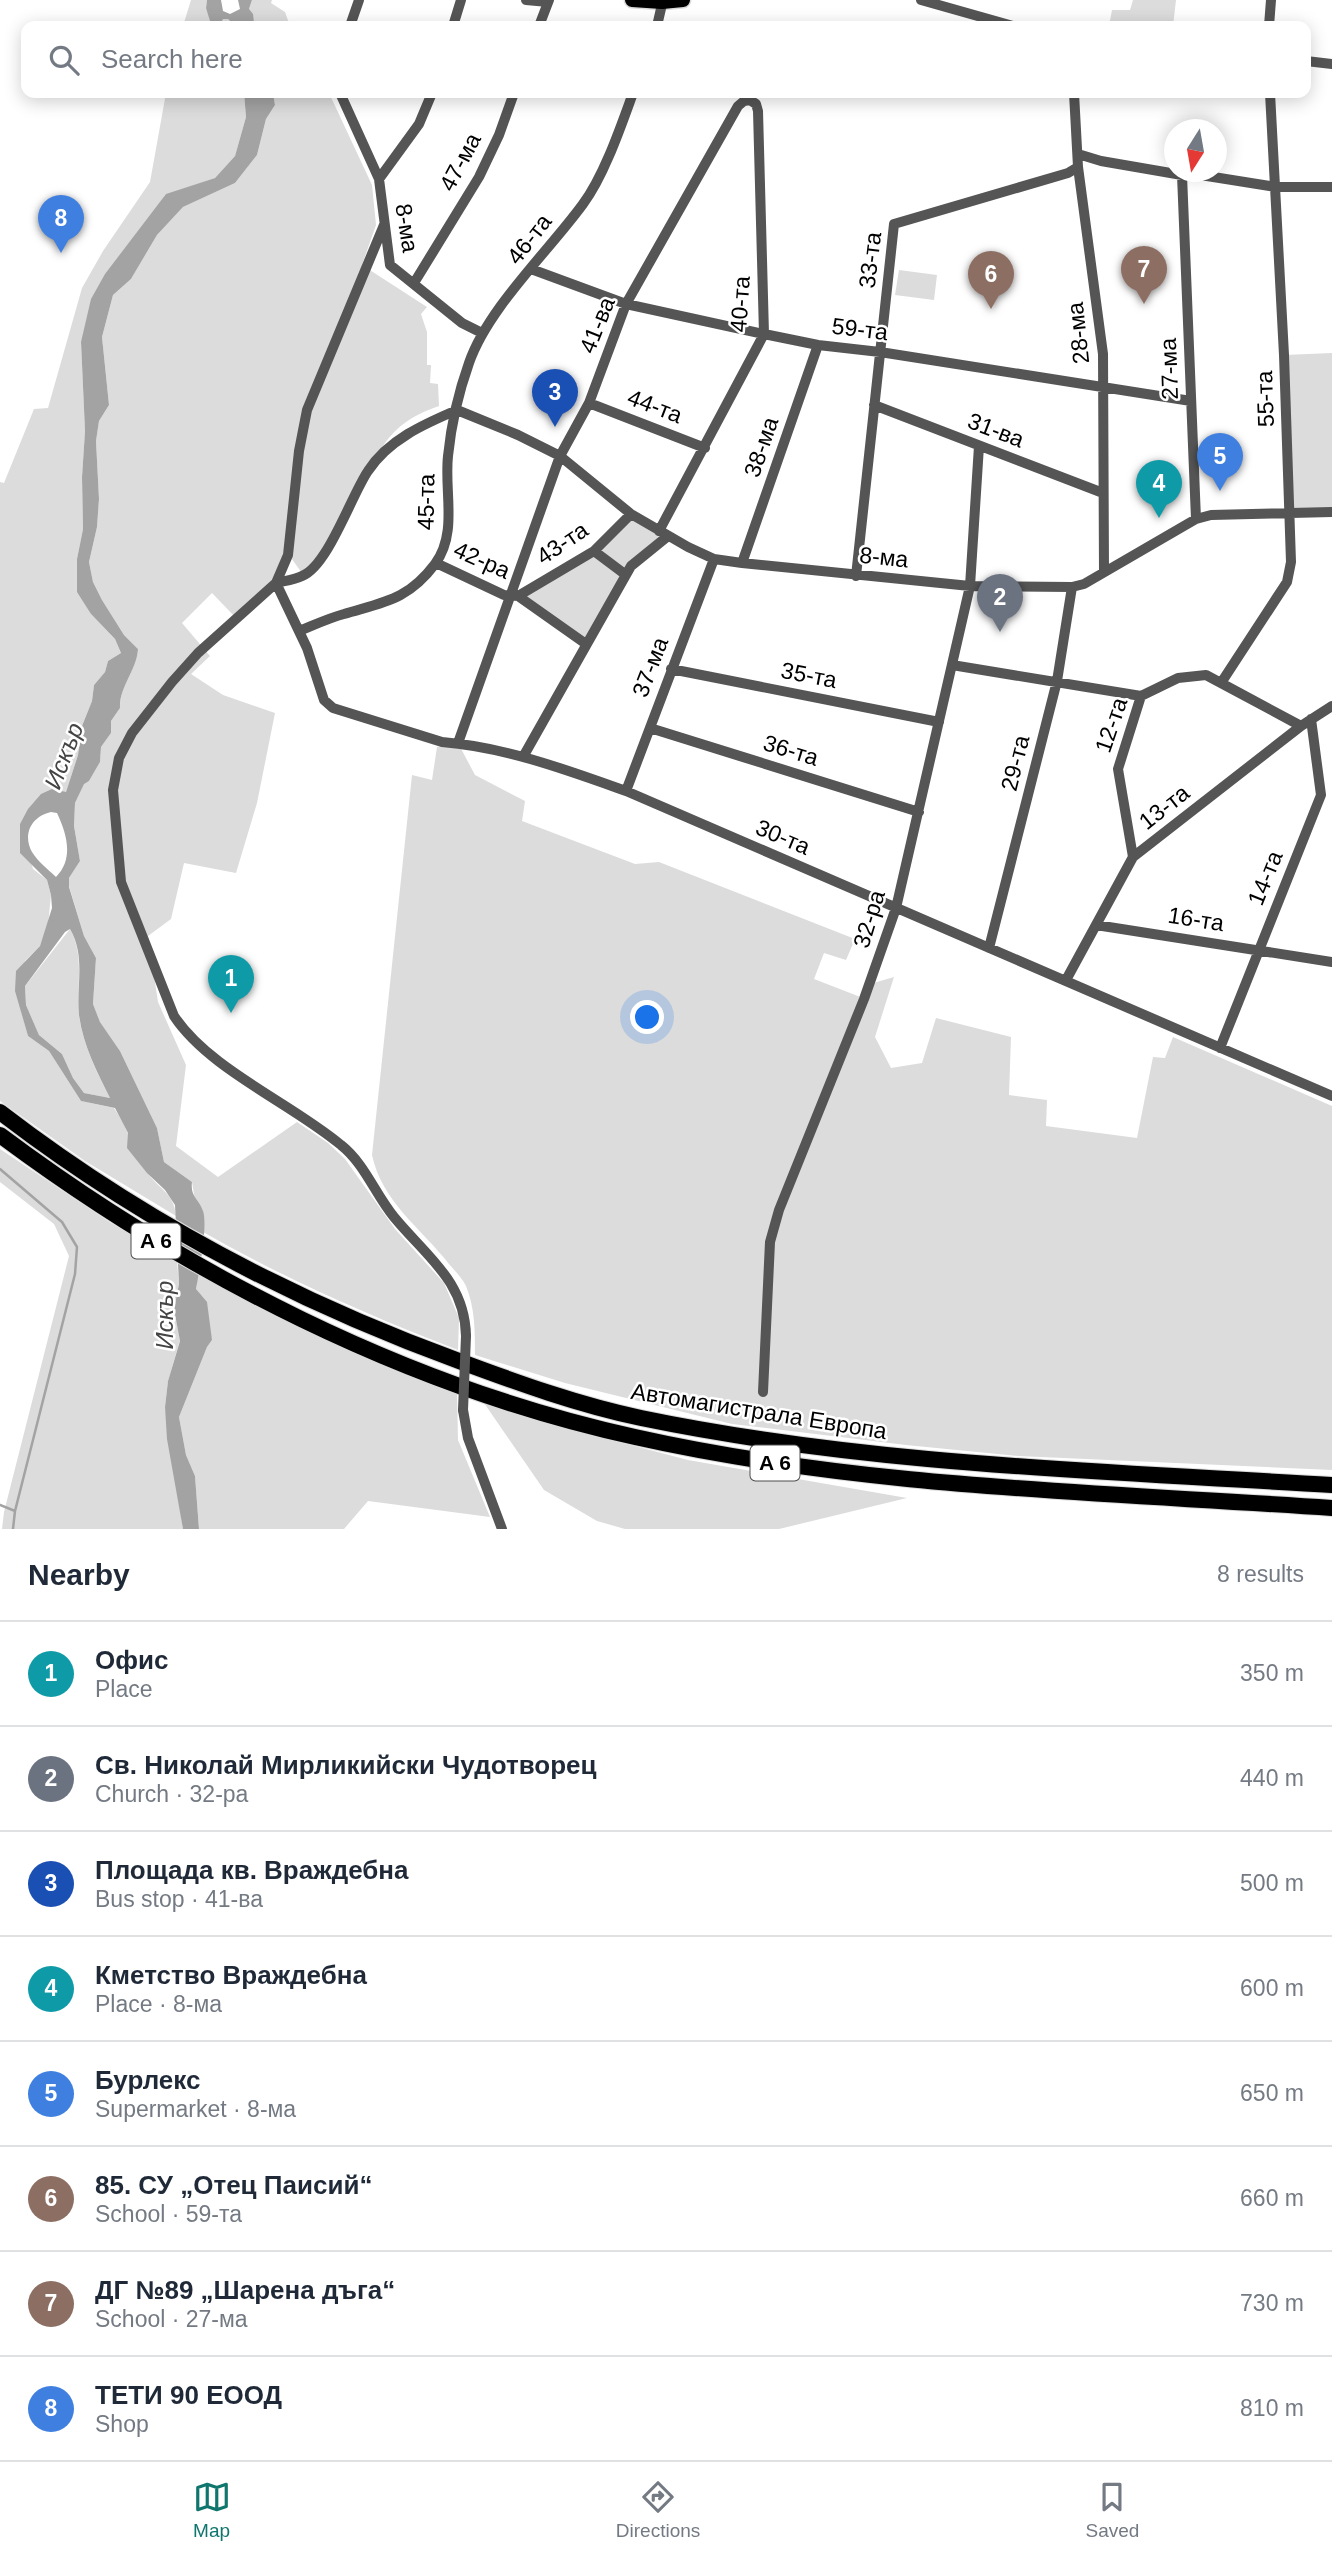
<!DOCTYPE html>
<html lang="en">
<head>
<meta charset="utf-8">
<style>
  :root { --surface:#fff; --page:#f6f6f7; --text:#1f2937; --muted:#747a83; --line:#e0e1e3; --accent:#0f766e }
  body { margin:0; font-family:Helvetica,sans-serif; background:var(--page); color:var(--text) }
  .compass { position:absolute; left:1164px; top:119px; width:63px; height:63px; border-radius:50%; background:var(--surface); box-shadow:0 4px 18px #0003; rotate:191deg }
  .you { position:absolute; left:648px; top:1018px; width:24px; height:24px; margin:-18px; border:5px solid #fff; border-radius:50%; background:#1a73e8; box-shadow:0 0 0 10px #1a73e833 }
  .badge { display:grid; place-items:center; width:46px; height:46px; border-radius:50%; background:var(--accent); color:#fff; font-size:23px; font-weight:700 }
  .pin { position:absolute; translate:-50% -58px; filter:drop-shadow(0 2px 4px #0008) }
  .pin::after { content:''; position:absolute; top:37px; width:24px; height:21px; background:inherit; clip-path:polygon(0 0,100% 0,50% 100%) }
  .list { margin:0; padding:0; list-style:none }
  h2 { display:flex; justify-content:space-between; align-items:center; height:91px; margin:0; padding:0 28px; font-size:30px }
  h2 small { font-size:23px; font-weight:400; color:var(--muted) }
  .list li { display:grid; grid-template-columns:46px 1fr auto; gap:21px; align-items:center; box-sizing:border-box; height:105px; padding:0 28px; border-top:2px solid var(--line) }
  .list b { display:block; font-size:26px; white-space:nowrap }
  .list p { margin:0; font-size:23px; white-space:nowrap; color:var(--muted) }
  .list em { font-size:23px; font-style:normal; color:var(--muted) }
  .icon { flex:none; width:38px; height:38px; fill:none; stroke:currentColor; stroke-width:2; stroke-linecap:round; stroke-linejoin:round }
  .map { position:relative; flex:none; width:1332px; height:1529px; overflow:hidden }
  .search { position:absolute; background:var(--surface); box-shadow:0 4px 18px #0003; left:21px; right:21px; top:21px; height:77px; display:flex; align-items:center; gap:18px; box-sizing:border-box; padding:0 24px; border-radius:14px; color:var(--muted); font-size:26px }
  .sheet { height:931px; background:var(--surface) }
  nav { display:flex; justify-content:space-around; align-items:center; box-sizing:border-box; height:98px; border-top:2px solid var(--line); background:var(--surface); font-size:19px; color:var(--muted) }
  nav a { display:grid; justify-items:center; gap:4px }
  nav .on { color:var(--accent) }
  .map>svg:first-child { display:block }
</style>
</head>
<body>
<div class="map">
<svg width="1332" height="1529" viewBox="0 0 1332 1529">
  <rect width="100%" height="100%" fill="#fff"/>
  <path fill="#dcdcdc" d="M191,0h16l-1,8 5,8 17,3 7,7h-52z
    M252,0h20l-1,3 14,9 5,14h-39l3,-3 -5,-14z
    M1133,0h43l-3,26h-64l3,-16h18z
    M166,93h78l2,24 -11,39 -20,22 -50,17 -84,147 4,89 -3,46 1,52 -6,30 14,55 24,25 6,14 -13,8 -3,11 -11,13 -2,16 -10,25 -4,29 -12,37 -46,32 13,45 14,11 4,15 -3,30 -8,21 -15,15 -4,50 7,25 21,15 32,50 33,7c14,19 19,44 33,64 11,17 27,20 29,44l-91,-55 -85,-60v-619l4,1 30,-74 14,-1 34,-120 21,-37 47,-69z
    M273,93h56l43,92 4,40 -14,40 65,42 -6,7 6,18v33h4l-1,18 8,1 1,22c-60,20 -61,55 -89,102 -14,23 -31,45 -46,68l-15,-21 -6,16 -46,48 -25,-26 -30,30 28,33 -19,18 32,21 52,18 -18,90 -21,70 -52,-10 -13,56 -23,17 10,66 28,63 -10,81 42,31 79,-55 31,21 17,16 50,70 49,54 15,35 -1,32c-88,-34 -173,-71 -255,-118v-21l-8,-11 -3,-18 -28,-20 -7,-34 -37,-77 -20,-29 -7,-18 3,-46 -12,-22 -15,-50v-8l11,-17 -6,-35 1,-23 9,-20 5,-2 11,-19 1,-15 10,-14v-12l9,-13c-1,-21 17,-38 18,-59l-14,-14 -22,-35 -9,-18 -4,-20 8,-35 2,-28 -3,-58 3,-20 10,-16 -7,-68 11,-42 18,-16 26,-44 26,-28 52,-24 22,-28 9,-36 9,-14z
    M899,270l38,5 -3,25 -39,-5z
    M1332,353v159l-41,1 -7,-158z
    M631,514l37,22 -26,21 -56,87 -67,-48 75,-45z
    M458,743l17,32 50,26 -3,20 113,43 24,-2 196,77 -9,21 -22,-7 -10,26 49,19 7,-14 24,-7 -19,60 16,31 31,-5 14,-45 75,19 -2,58 38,5 -1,26 91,12 16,-81 12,1 8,-21 159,69v364l-314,-14 -112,-11 -174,-21 -167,-41 -90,-28c0,-24 0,-47 -9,-69 -4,-8 -11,-15 -17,-22 -28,-36 -67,-62 -77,-109l40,-380 20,5 5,-33z
    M70,929c15,28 6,56 9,87 4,29 18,57 31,82l-26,-5 -11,-15 -11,-24 -23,-19 -13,-30 -1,-19z
    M0,1149l111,74 66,38 2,23 -5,25 6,31 -12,41 -3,26 18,122h-181l2,-17 65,-256 -15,-32 -54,-42z
    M198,1273c84,46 170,85 259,118l1,49 32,77 -122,-16 -24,28h-145l-4,-53 -9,-21 -7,-38 28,-70 5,-7 -16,-51z
    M484,1403l101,30 103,27 219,38 -128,31h-154l-28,-8 -53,-31z"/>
  <path fill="#a3a3a3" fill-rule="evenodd" d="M207,0h14l2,11 7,3 10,-5 -2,-9h14l-3,9 4,5 1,9 -3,3h-16l-7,-7h-5l-3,5h-9l-5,-16z
    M244,93h29l2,12 -9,14 -9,36 -22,28 -52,24 -26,28 -26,44 -18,16 -11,42 7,68 -10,16 -3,20 3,58 -2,28 -8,35 4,20 9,18 22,35 14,14c-1,21 -19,38 -18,59l-9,13v12l-10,14 -1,15 -11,19 -5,3 -9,19 -1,23 6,35 -11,17v9l15,49 12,22 -3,46 7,18 20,29 37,77 7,34 28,20c-2,15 7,17 11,29 5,15 -4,61 -7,78l11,13 5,38 -5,7 -28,70 7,38 9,21 4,53h-16l-16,-90 -2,-32 3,-26 12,-40 -6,-32 5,-25 -4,-79 -10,-15 -18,-17 -20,-25 1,-15 -13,-25 -34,-7 -32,-50 -21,-15 -13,-45 1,-20 24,-25 12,-38 -1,-13 -4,-15 -27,-27v-29l8,-15 13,-15 11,-5 14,3 12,-37 4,-29 10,-25 2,-16 11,-13 3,-11 13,-8 -6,-14 -24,-25 -14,-22v-33l6,-30 -1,-52 3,-46 -4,-89 10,-43 14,-25 61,-80 49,-16 20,-22 11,-39zM51,812l6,1c10,21 17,46 -1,64 -8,-8 -18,-15 -24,-25 -10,-18 0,-36 19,-40zM70,929c16,28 6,56 9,86 4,30 18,57 31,83l-26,-5 -11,-15 -11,-24 -23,-19 -13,-30 -1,-19 40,-54z"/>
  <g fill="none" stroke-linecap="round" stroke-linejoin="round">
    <path stroke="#a3a3a3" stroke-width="2.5" d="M0,1169l62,53 15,25 -2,27 -60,237 -2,18
      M0,1505l15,6"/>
    <defs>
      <path id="major" d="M632,0l30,2 21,-2"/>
      <path id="highway" d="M0,1112c139,107 294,189 459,249 59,22 120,44 182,57 227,47 461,53 691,67
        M0,1135c186,139 407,252 635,302 228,51 465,55 697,71"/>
    </defs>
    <use href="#major" stroke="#dbdbdb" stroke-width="17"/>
    <use href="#highway" stroke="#dbdbdb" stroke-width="18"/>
    <path stroke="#555" stroke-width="10" d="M526,0l22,2
      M921,0l92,26
      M350,26l9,-26
      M453,26l8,-26
      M539,26l10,-26
      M657,26l6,-26
      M1269,26l2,-26
      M1306,61l26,3
      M340,93l39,86 11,86 72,58 20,10
      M1074,93l4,74 25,187 1,217
      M1078,154l23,7 81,14 25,1 69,11h56
      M1182,175l14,344
      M379,179l40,-55 13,-31
      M384,225l-77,185 -8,41 -11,104 -12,28 -78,70 -26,29 -40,51 -13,25 -6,32 8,92 53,134c35,53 117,87 167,129 24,19 34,49 53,72 32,39 71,64 72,119
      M531,269l95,35 138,30 54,11 62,7 311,49
      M414,283l65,-106 20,-42 15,-42
      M589,403l116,45
      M874,405l229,88
      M457,410l61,25 42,21 71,58 57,33 26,12 28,4 228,23 102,1 12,-3 112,-65 15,-4 121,-3
      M594,551l32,24
      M436,563l68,32 14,1 76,-45 37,-37
      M742,563l76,-218
      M856,576l38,-352 174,-51 10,-6
      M276,583l31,65 17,52 9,8 109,34c63,5 125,28 184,49l706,305
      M276,583c8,-2 18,-3 26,-7 26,-10 50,-82 66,-105 20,-31 56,-47 89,-61
      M518,596l68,48
      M299,631c15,-6 30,-13 45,-17 40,-12 64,-14 91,-50 23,-31 9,-72 13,-108 3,-30 11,-65 21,-93 19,-55 79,-111 114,-159 21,-28 38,-78 50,-111
      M952,665l189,31
      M671,669l268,53
      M1221,683l66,-101 4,-20 -7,-207 -14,-262
      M650,728l269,84
      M458,743l102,-287 29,-53 37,-99 112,-198 6,-5 6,-1 6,4 2,7 6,223 -105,197
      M523,757l108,-191 37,-30
      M626,791l88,-232
      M1133,857l-15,-88 23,-73 37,-18 28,-3 95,51
      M1096,925l236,37
      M989,948l68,-267 15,-94
      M1066,980l67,-123 168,-131 31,-20
      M1220,1048l101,-253 -10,-76
      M763,1392l7,-150 9,-32 85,-211 32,-91 74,-322 9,-140
      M463,1410l5,28 34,91"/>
    <use href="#major" stroke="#000" stroke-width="14"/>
    <use href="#highway" stroke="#000" stroke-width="16"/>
    <path stroke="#555" stroke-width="10" d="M463,1410l3,-74"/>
  </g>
  <g text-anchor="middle" stroke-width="5" stroke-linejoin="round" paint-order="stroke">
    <g fill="#fff" stroke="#4c4c4c" stroke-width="2">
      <rect x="131.5" y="1223.5" width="49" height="35" rx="5"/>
      <rect x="750.5" y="1445.5" width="49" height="35" rx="5"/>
    </g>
    <g font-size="21" font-weight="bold" fill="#000">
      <text x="156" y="1248">A 6</text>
      <text x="775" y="1470">A 6</text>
    </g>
    <g font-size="23" fill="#000" stroke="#fff">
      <text transform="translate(460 162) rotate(-62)" y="8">47-ма</text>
      <text transform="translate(407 228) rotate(81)" y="8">8-ма</text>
      <text transform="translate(529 239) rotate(-52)" y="8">46-та</text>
      <text transform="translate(870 260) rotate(-83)" y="8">33-та</text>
      <text transform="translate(740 304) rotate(-86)" y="8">40-та</text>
      <text transform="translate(597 325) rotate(-68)" y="8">41-ва</text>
      <text transform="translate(860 329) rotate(7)" y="8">59-та</text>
      <text transform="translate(1078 333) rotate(-96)" y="8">28-ма</text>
      <text transform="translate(1169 369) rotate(-92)" y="8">27-ма</text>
      <text transform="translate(1265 399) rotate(-92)" y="8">55-та</text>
      <text transform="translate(655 406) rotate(21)" y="8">44-та</text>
      <text transform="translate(996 430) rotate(21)" y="8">31-ва</text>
      <text transform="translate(761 447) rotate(-71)" y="8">38-ма</text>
      <text transform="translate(426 502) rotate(-89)" y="8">45-та</text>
      <text transform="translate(562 543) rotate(-34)" y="8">43-та</text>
      <text transform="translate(884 557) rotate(6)" y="8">8-ма</text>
      <text transform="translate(482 560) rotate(24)" y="8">42-ра</text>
      <text transform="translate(650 667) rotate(-69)" y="8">37-ма</text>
      <text transform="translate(809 675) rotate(11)" y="8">35-та</text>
      <text transform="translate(1111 725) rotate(-71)" y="8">12-та</text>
      <text transform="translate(791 750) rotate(17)" y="8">36-та</text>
      <text transform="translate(1015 763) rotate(-76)" y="8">29-та</text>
      <text transform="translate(1164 807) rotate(-38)" y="8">13-та</text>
      <text transform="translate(783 837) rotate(23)" y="8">30-та</text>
      <text transform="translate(1265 878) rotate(-68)" y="8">14-та</text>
      <text transform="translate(869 919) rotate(-73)" y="8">32-ра</text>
      <text transform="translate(1196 919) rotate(9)" y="8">16-та</text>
      <text transform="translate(759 1411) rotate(9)" y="8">Автомагистрала Европа</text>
    </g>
    <g font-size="24" font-style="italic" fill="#444" stroke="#fff">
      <text transform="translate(64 756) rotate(-69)" y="8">Искър</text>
      <text transform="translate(165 1315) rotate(-90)" y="8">Искър</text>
    </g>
  </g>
</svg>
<svg class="compass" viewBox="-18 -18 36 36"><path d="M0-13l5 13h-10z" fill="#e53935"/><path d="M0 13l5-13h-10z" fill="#747a83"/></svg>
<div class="you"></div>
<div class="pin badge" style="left:231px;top:1013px;background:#0f9aa8">1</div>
<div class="pin badge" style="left:1000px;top:632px;background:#6b7280">2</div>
<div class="pin badge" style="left:555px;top:427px;background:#1a4fb4">3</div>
<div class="pin badge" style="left:1159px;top:518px;background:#0f9aa8">4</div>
<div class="pin badge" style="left:1220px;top:491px;background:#3f7fe0">5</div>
<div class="pin badge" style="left:991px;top:309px;background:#8d6e63">6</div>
<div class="pin badge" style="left:1144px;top:304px;background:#8d6e63">7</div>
<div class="pin badge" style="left:61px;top:253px;background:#3f7fe0">8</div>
<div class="search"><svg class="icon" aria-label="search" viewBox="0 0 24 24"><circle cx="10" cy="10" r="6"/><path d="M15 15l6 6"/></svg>Search here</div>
</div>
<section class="sheet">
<h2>Nearby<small>8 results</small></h2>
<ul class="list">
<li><span class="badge" style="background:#0f9aa8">1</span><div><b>Офис</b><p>Place</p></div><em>350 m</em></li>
<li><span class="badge" style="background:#6b7280">2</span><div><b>Св. Николай Мирликийски Чудотворец</b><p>Church · 32-ра</p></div><em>440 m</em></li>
<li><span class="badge" style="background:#1a4fb4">3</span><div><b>Площада кв. Враждебна</b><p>Bus stop · 41-ва</p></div><em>500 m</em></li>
<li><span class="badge" style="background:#0f9aa8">4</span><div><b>Кметство Враждебна</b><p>Place · 8-ма</p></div><em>600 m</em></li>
<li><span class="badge" style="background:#3f7fe0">5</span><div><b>Бурлекс</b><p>Supermarket · 8-ма</p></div><em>650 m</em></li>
<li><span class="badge" style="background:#8d6e63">6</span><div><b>85. СУ „Отец Паисий“</b><p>School · 59-та</p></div><em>660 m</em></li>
<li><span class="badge" style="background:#8d6e63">7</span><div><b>ДГ №89 „Шарена дъга“</b><p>School · 27-ма</p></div><em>730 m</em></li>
<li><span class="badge" style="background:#3f7fe0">8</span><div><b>ТЕТИ 90 ЕООД</b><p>Shop</p></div><em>810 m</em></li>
</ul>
</section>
<nav>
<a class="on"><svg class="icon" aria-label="map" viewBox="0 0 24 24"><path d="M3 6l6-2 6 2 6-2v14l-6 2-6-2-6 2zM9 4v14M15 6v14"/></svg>Map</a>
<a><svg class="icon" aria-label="directions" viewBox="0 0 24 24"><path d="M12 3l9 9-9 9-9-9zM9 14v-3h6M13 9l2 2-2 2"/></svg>Directions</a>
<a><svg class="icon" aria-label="saved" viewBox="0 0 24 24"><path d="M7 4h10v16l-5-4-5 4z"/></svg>Saved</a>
</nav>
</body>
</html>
